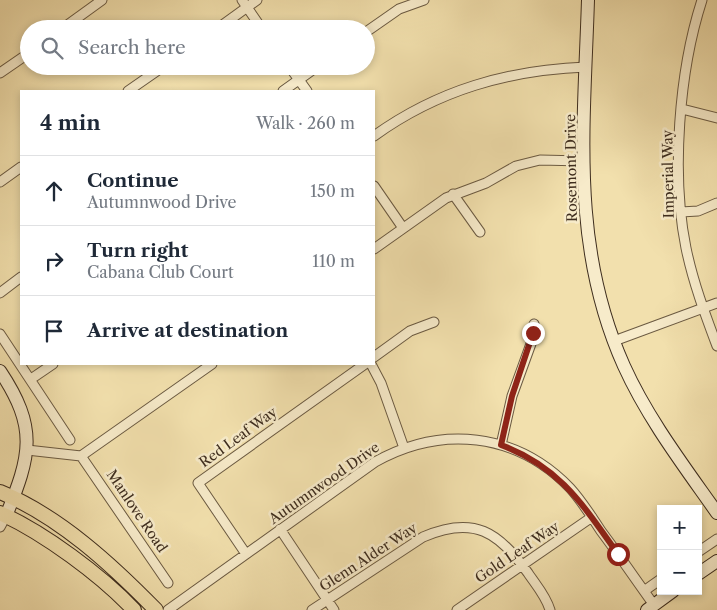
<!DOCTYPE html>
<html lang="en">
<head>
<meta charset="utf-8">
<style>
  :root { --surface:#fff; --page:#f6f6f7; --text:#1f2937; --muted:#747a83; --line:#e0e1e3 }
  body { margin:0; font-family:"Libre Caslon Text",serif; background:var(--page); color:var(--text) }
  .controls { position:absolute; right:15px; bottom:15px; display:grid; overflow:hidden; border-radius:0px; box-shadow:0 2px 8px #0003 }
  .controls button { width:45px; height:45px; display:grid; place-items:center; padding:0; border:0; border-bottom:1px solid var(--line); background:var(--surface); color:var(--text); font:25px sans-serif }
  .stop { position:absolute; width:15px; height:15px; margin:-11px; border:4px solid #8f2418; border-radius:50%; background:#fff }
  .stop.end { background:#8f2418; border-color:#fff; box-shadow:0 1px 5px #0008 }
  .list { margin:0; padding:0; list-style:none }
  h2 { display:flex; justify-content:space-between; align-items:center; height:65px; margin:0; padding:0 20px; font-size:21px }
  h2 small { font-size:16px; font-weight:400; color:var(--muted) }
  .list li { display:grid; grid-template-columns:32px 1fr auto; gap:15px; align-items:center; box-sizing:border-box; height:70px; padding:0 20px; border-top:1px solid var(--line) }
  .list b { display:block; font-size:19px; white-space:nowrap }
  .list p { margin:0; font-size:16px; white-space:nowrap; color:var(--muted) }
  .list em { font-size:16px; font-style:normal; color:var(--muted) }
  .icon { flex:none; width:28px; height:28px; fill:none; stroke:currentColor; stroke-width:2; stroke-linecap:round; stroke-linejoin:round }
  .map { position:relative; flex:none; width:717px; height:610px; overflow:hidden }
  .search { position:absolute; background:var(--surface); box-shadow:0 2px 8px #0003; left:20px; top:20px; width:355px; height:55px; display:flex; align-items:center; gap:12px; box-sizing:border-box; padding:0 18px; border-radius:28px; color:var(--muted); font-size:19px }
  .panel { position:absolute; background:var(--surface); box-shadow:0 2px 8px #0003; left:20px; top:90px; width:355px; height:275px; border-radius:0px }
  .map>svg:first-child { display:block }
</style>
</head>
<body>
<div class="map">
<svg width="717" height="610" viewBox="0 0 717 610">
  <rect width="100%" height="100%" fill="#f2e0ad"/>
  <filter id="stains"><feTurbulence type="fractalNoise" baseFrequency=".004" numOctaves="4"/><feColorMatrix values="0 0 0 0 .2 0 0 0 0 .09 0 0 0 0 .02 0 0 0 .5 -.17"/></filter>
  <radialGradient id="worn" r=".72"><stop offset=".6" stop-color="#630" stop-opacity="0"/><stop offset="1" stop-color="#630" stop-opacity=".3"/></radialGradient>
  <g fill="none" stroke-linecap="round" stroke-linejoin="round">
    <defs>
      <path id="street" d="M242,0l20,29
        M702,0c-23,71 -31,174 -16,248 7,34 19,66 31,98
        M62,29l40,-29
        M217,29l40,-29
        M366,32l33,-23 25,-9
        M289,66l18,25
        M0,73l29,-20
        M128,91l36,-25
        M283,91l35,-25
        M682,109l35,9
        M374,136c64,-46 134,-66 212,-69
        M0,182l21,-15
        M374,186l29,42
        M453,194l27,38
        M681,212l17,-1 19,-8
        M374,249l72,-51 40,-15 30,-17 24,-6 43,1
        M0,293l21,-16
        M0,334l70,106
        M614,341l103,-38
        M374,357l36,-26 24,-9
        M371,364l10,19 23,65
        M31,379l22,-15
        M501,445l11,-49 20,-55 2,-17
        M27,450l54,6 131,-92
        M81,456l87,127
        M0,527l6,-11
        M280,529l54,81
        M698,552l19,-13
        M246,554l-48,-71 167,-119
        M644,591l17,-12
        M168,610l207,-148c66,-37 141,-30 195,26 12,13 21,28 31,43 18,24 35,49 53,74
        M312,610l111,-73c51,-22 76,-5 105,36 8,12 18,23 22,37
        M457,610l135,-93"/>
      <path id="secondary" d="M588,0c-4,128 -18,246 36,366 24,53 60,100 93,147
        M0,371c38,57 31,84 6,145
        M698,574l19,-13
        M647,610l26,-19"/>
      <path id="primary" d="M0,492c59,24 112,73 156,118
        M0,513c44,20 101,62 134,97"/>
    </defs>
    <use href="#street" stroke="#6b5a42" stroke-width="11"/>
    <use href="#secondary" stroke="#3e2d1e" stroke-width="14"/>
    <use href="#primary" stroke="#3e2d1e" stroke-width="16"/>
    <use href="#street" stroke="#f7ebca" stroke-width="9"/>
    <use href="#secondary" stroke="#f7ebca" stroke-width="12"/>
    <use href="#primary" stroke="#f2e0ad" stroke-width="14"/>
  </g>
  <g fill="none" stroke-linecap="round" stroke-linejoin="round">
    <path stroke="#8f2418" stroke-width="6" d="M533,333l-21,63 -11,49c59,22 82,60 117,109"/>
  </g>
  <g text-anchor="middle" stroke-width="5" stroke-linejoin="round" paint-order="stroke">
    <g font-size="14" fill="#3e2d1e" stroke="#f7ebca">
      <text transform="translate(571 168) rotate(-91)" y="5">Rosemont Drive</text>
      <text transform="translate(668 174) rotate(-91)" y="5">Imperial Way</text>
      <text transform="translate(238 437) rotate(-36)" y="5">Red Leaf Way</text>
      <text transform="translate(324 483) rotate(-35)" y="5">Autumnwood Drive</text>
      <text transform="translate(137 511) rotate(56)" y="5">Manlove Road</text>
      <text transform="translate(517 552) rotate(-34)" y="5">Gold Leaf Way</text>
      <text transform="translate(368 557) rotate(-33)" y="5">Glenn Alder Way</text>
    </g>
  </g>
  <rect width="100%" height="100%" filter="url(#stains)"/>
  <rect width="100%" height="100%" fill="url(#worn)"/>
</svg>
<div class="controls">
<button>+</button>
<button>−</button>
</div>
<div class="stop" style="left:618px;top:554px"></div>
<div class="stop end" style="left:533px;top:333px"></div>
<div class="search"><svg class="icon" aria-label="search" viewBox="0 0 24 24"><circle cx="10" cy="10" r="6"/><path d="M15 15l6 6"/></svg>Search here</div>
<section class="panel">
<h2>4 min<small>Walk · 260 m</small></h2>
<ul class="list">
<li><svg class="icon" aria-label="ahead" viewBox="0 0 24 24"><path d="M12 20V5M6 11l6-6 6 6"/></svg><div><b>Continue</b><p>Autumnwood Drive</p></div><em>150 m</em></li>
<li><svg class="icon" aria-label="right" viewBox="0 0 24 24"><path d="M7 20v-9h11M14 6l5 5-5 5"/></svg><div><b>Turn right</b><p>Cabana Club Court</p></div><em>110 m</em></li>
<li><svg class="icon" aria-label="arrive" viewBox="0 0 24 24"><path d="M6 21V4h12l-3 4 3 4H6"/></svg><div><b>Arrive at destination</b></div></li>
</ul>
</section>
</div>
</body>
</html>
